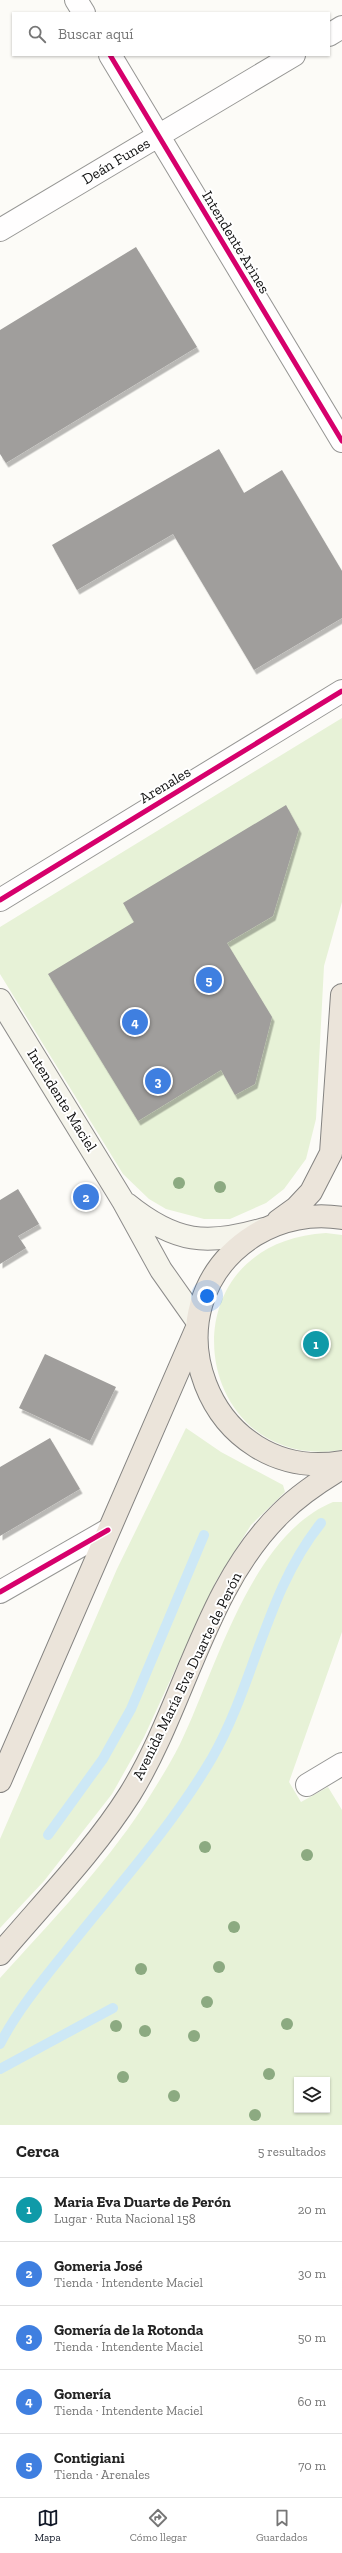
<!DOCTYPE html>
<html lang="es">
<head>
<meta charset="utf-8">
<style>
  :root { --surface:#fff; --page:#f6f6f6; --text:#222; --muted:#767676; --line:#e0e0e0; --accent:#111827 }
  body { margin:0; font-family:"Zilla Slab",serif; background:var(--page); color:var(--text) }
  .controls { position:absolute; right:12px; bottom:12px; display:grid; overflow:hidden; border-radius:0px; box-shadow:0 1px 3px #0004 }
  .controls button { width:36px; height:36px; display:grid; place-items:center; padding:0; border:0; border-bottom:1px solid var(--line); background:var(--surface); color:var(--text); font:20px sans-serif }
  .you { position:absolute; left:207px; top:1296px; width:14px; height:14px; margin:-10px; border:3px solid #fff; border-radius:50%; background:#1a73e8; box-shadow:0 0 0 6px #1a73e833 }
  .badge { display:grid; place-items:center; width:26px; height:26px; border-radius:50%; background:var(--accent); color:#fff; font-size:13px; font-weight:700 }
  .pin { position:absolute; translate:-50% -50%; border:2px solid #fff; box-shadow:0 1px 4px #0006 }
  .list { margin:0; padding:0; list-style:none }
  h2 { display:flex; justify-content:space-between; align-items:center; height:52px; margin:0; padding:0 16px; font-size:17px }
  h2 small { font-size:13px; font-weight:400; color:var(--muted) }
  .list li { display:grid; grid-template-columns:26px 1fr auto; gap:12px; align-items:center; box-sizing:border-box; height:64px; padding:0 16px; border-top:1px solid var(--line) }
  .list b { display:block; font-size:15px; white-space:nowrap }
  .list p { margin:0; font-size:13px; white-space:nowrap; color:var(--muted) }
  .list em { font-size:13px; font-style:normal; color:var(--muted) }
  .icon { flex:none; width:22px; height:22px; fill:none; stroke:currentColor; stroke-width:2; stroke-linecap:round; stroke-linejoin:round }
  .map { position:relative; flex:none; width:342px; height:2125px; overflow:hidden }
  .search { position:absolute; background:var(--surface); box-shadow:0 1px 3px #0004; left:12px; right:12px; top:12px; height:44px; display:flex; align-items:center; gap:10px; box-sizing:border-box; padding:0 14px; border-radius:0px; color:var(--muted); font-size:15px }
  .sheet { height:372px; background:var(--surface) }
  nav { display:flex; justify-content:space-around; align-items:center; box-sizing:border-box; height:56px; border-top:1px solid var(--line); background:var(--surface); font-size:11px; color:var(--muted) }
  nav a { display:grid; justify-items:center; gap:2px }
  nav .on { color:var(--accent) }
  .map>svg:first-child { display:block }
</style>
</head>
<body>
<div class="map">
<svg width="342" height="2125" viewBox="0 0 342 2125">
  <defs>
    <filter id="shadow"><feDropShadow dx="2.5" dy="4.5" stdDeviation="0" flood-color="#0004"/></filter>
  </defs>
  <rect width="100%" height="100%" fill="#fcfbf7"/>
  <path fill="#e7f2d7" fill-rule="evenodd" d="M342,718v184l-18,64 -8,153 -10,40 -22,30 -18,14 -36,16h-26l-38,-10 -17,-10 -26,-25 -123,-200v-47z
    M326,1233l16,2v215c-151,24 -183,-207 -16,-217z
    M186,1428l35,24 62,33 2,7 -34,33 -35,56 -72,156 -32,57 -68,87 -44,47v-89l117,-270z
    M333,1502h9v130l-53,150 12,20 27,-15 14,23v315h-342v-147c50,-55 102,-109 143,-171 13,-21 26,-41 37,-63 36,-74 70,-208 153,-242zM297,2080h30v30h-30z"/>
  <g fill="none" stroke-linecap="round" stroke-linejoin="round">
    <path stroke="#cde8f6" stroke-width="10" d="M48,1835l55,-76 28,-50 73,-174
      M0,2044c17,-33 42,-63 66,-93 50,-63 105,-123 146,-193 43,-75 54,-167 109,-235
      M0,2069l113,-61"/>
  </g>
  <path fill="#a09e9c" filter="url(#shadow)" d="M136,247l61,100 -191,116 -6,-9v-124z
    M219,449l25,44 38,-23 60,101v47l-88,52 -81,-136 -96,56 -25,-45z
    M286,805l13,24 -26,87 -46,27 45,74 -17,67 -20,11 -14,-25 -83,51 -90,-147 86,-52 -11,-19z
    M18,1189l21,35 -21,12 8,12 -26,16v-64z
    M45,1354l71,33 -26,54 -71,-33z
    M50,1438l30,51 -80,47v-69z"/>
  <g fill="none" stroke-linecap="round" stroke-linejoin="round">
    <defs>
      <path id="minor" d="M76,0l8,13
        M329,35l13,-8
        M110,55l232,386
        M0,230l294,-175
        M0,900l342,-209
        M0,1592l108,-62
        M307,1785l35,-21"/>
      <path id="secondary" d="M0,1000l123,201 38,69 36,51
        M127,1204c48,39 80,42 137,25"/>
      <path id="trunk" d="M342,1218c-30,-5 -61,1 -87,17 -115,72 -46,250 87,227
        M278,1221l18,-13 15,-16 20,-39 11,-158
        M0,1781l196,-451
        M0,1954c44,-52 94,-103 130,-160 55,-89 75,-207 151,-281 18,-18 39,-32 61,-45"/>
    </defs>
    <use href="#minor" stroke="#969694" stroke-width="24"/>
    <use href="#secondary" stroke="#8d8c8b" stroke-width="24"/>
    <use href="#trunk" stroke="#848381" stroke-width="24"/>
    <use href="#minor" stroke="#fffefe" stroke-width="22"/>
    <use href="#secondary" stroke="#f5f4eb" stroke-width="22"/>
    <use href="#trunk" stroke="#ebe4da" stroke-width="22"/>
    <defs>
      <path id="cycleway" d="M110,55l232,386
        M0,900l342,-209
        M0,1592l108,-62"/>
    </defs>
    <use href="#cycleway" stroke="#fff" stroke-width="8"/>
    <use href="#cycleway" stroke="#d6006c" stroke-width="5"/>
  </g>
  <g fill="#8caa81">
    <circle cx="179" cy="1183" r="6"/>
    <circle cx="220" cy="1187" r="6"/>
    <circle cx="205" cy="1847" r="6"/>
    <circle cx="307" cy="1855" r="6"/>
    <circle cx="234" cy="1927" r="6"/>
    <circle cx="219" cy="1967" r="6"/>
    <circle cx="141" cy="1969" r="6"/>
    <circle cx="207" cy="2002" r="6"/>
    <circle cx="287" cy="2024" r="6"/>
    <circle cx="116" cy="2026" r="6"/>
    <circle cx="145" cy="2031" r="6"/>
    <circle cx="194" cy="2036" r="6"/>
    <circle cx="269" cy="2074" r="6"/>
    <circle cx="123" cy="2077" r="6"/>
    <circle cx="174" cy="2096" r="6"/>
    <circle cx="255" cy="2115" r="6"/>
  </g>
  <g text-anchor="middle" stroke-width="4" stroke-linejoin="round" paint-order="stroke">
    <g font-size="15" fill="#101010" stroke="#fff">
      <text transform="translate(116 161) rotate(-31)" y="5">Deán Funes</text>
      <text transform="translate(236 242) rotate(59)" y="5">Intendente Arines</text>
      <text transform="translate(165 785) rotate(-31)" y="5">Arenales</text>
      <text transform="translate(62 1100) rotate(58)" y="5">Intendente Maciel</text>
      <text transform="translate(187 1676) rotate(-64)" y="5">Avenida María Eva Duarte de Perón</text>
    </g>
  </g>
</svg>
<div class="controls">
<button><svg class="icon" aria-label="layers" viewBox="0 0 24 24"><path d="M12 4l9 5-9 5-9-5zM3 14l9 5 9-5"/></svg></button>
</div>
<div class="you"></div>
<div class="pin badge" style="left:316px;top:1344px;background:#0f9aa8">1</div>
<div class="pin badge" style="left:86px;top:1197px;background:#3f7fe0">2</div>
<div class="pin badge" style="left:158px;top:1081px;background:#3f7fe0">3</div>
<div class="pin badge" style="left:135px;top:1022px;background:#3f7fe0">4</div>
<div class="pin badge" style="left:209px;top:980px;background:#3f7fe0">5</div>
<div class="search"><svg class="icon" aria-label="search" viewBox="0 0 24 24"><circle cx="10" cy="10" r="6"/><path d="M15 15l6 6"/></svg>Buscar aquí</div>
</div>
<section class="sheet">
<h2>Cerca<small>5 resultados</small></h2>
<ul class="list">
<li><span class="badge" style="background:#0f9aa8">1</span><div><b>Maria Eva Duarte de Perón</b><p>Lugar · Ruta Nacional 158</p></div><em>20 m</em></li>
<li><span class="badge" style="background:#3f7fe0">2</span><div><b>Gomeria José</b><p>Tienda · Intendente Maciel</p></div><em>30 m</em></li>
<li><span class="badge" style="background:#3f7fe0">3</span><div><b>Gomería de la Rotonda</b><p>Tienda · Intendente Maciel</p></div><em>50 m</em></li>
<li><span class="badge" style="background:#3f7fe0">4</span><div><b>Gomería</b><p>Tienda · Intendente Maciel</p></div><em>60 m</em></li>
<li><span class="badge" style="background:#3f7fe0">5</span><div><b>Contigiani</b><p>Tienda · Arenales</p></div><em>70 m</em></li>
</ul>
</section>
<nav>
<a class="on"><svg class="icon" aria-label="map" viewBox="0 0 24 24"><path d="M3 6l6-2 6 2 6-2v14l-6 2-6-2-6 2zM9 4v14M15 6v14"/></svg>Mapa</a>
<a><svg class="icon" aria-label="directions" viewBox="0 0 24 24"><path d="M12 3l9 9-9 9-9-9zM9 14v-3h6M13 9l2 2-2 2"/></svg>Cómo llegar</a>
<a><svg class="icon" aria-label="saved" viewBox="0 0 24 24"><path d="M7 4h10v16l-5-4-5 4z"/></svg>Guardados</a>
</nav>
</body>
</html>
